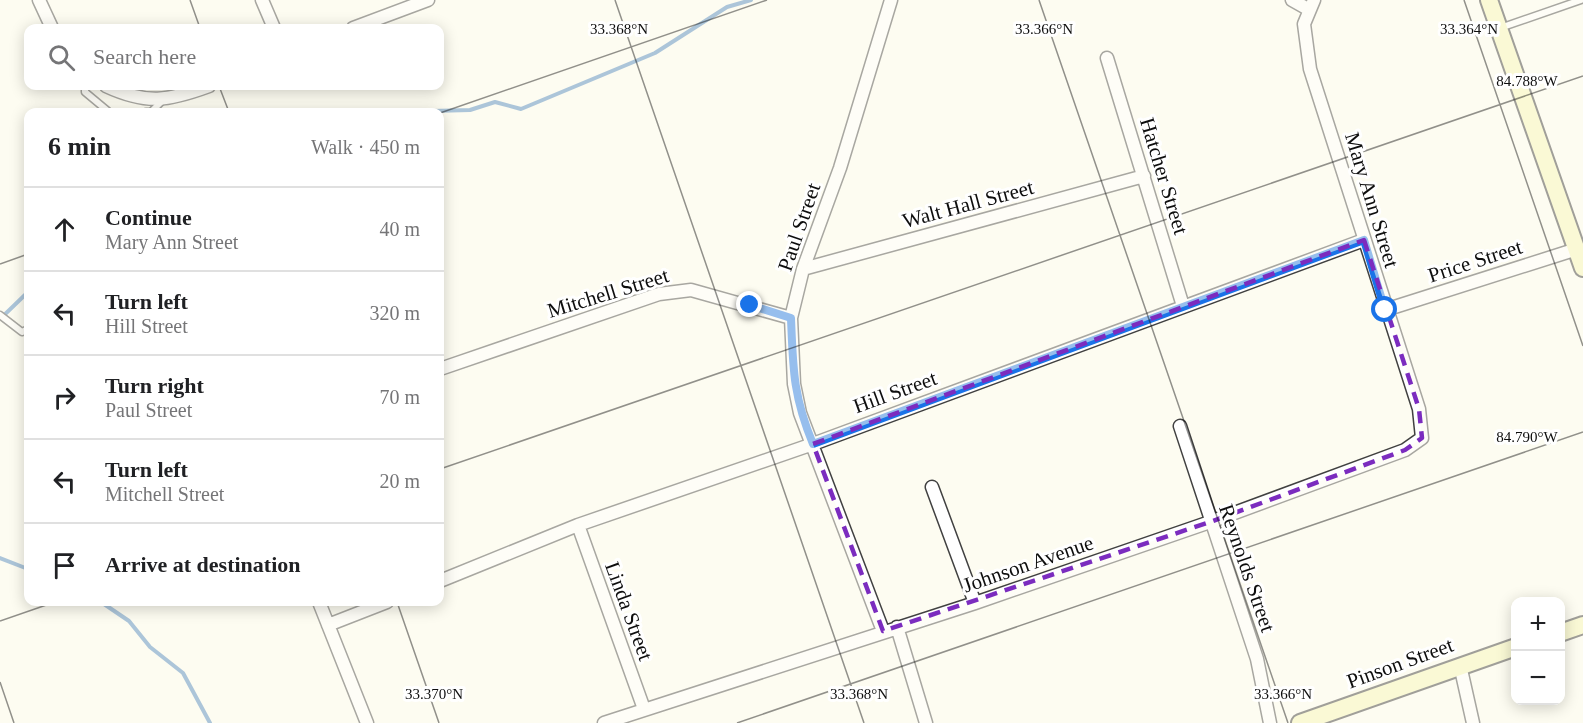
<!DOCTYPE html>
<html lang="en">
<head>
<meta charset="utf-8">
<style>
  :root { --surface:#fff; --page:#f2f2f2; --text:#202124; --muted:#757577; --line:#e0e0e0 }
  body { margin:0; font-family:"Times New Roman",serif; background:var(--page); color:var(--text) }
  .controls { position:absolute; right:18px; bottom:18px; display:grid; overflow:hidden; border-radius:12px; box-shadow:0 3px 15px #0003 }
  .controls button { width:54px; height:54px; display:grid; place-items:center; padding:0; border:0; border-bottom:2px solid var(--line); background:var(--surface); color:var(--text); font:30px sans-serif }
  .stop { position:absolute; width:18px; height:18px; margin:-14px; border:4px solid #1a73e8; border-radius:50%; background:#fff }
  .stop.end { background:#1a73e8; border-color:#fff; box-shadow:0 2px 6px #0008 }
  .list { margin:0; padding:0; list-style:none }
  h2 { display:flex; justify-content:space-between; align-items:center; height:78px; margin:0; padding:0 24px; font-size:26px }
  h2 small { font-size:20px; font-weight:400; color:var(--muted) }
  .list li { display:grid; grid-template-columns:39px 1fr auto; gap:18px; align-items:center; box-sizing:border-box; height:84px; padding:0 24px; border-top:2px solid var(--line) }
  .list b { display:block; font-size:22px; white-space:nowrap }
  .list p { margin:0; font-size:20px; white-space:nowrap; color:var(--muted) }
  .list em { font-size:20px; font-style:normal; color:var(--muted) }
  .icon { flex:none; width:33px; height:33px; fill:none; stroke:currentColor; stroke-width:2; stroke-linecap:round; stroke-linejoin:round }
  .map { position:relative; flex:none; width:1583px; height:723px; overflow:hidden }
  .search { position:absolute; background:var(--surface); box-shadow:0 3px 15px #0003; left:24px; top:24px; width:420px; height:66px; display:flex; align-items:center; gap:15px; box-sizing:border-box; padding:0 21px; border-radius:12px; color:var(--muted); font-size:22px }
  .panel { position:absolute; background:var(--surface); box-shadow:0 3px 15px #0003; left:24px; top:108px; width:420px; height:498px; border-radius:12px }
  .map>svg:first-child { display:block }
</style>
</head>
<body>
<div class="map">
<svg width="1583" height="723" viewBox="0 0 1583 723">
  <rect width="100%" height="100%" fill="#fdfcf1"/>
  <g fill="none" stroke-linecap="round" stroke-linejoin="round">
    <path stroke="#4b84bc" stroke-width="4" d="M395,112l75,-2 25,-8 26,7 134,-56 72,-46 24,-7
      M1,318l27,-26
      M0,558l28,11
      M101,602l28,19 21,26 33,26 27,50"/>
    <defs>
      <path id="lane" d="M1500,28l81,-28
        M85,86v6l24,20
        M146,112h5l12,-12
        M0,315l22,17 6,-3"/>
      <path id="street" d="M39,0l13,28
        M262,0l12,28
        M1292,0l16,9
        M353,28l75,-28
        M1107,58l76,248
        M106,86c41,19 62,15 103,0
        M803,269l341,-93
        M1385,310l192,-61
        M440,369l219,-75 32,-4 100,28
        M1180,426l77,233 13,64
        M932,487l43,116
        M578,525l66,184
        M440,581l138,-56 235,-81 551,-204
        M319,602l48,121
        M328,625l59,-23
        M897,627l29,96
        M883,631l-83,-218 -6,-29 -3,-66 12,-49 37,-101 51,-168
        M1460,665l13,58
        M604,723l371,-120 235,-81 195,-72 17,-12 -3,-29 -109,-340 -6,-45 10,-24"/>
      <path id="secondary" d="M1489,0l94,268
        M1560,633l23,-8
        M1300,723l216,-76"/>
    </defs>
    <use href="#lane" stroke="#414141" stroke-width="9"/>
    <use href="#street" stroke="#414141" stroke-width="15"/>
    <use href="#secondary" stroke="#303030" stroke-width="20"/>
    <use href="#lane" stroke="#fff" stroke-width="6"/>
    <use href="#street" stroke="#fff" stroke-width="12"/>
    <use href="#secondary" stroke="#f5f5b4" stroke-width="16"/>
  </g>
  <g fill="none" stroke-linecap="round" stroke-linejoin="round">
    <path stroke="#1a73e8" stroke-width="8" d="M750,305l41,13c2,50 2,78 22,126l551,-204 21,70"/>
  </g>
  <path d="M0 0H1583V723H0ZM1364,240l55,169 3,29 -17,12 -195,72 -327,109 -70,-187z" fill="#fdfcf1" fill-opacity=".55" fill-rule="evenodd"/>
  <path fill="none" stroke="#7b2cbf" stroke-width="4.5" stroke-dasharray="12 8" stroke-linejoin="round" d="M1364,240l55,169 3,29 -17,12 -195,72 -327,109 -70,-187z"/>
  <path fill="none" stroke="#0e0e0e" stroke-width="1.5" stroke-opacity="0.45" d="M190,0l10,28M615,0l249,723M1039,0l249,723M1464,0l119,346M219,86l10,26M440,113l327,-113M0,264l28,-10M440,469l1143,-393M397,602l42,121M0,621l55,-19M0,682l14,41M737,723l846,-291"/>
  <g text-anchor="middle" stroke-width="6" stroke-linejoin="round" paint-order="stroke">
    <g font-size="21" fill="#0e0e0e" stroke="#fff">
      <text transform="translate(1164 176) rotate(73)" y="7">Hatcher Street</text>
      <text transform="translate(1372 200) rotate(73)" y="7">Mary Ann Street</text>
      <text transform="translate(968 204) rotate(-15)" y="7">Walt Hall Street</text>
      <text transform="translate(799 227) rotate(-71)" y="7">Paul Street</text>
      <text transform="translate(1475 261) rotate(-18)" y="7">Price Street</text>
      <text transform="translate(608 293) rotate(-17)" y="7">Mitchell Street</text>
      <text transform="translate(895 392) rotate(-20)" y="7">Hill Street</text>
      <text transform="translate(1028 564) rotate(-19)" y="7">Johnson Avenue</text>
      <text transform="translate(1247 568) rotate(71)" y="7">Reynolds Street</text>
      <text transform="translate(629 611) rotate(70)" y="7">Linda Street</text>
      <text transform="translate(1400 663) rotate(-20)" y="7">Pinson Street</text>
    </g>
  </g>
  <g font-size="15" text-anchor="middle" fill="#0e0e0e" stroke="#fff" stroke-width="6" stroke-linejoin="round" paint-order="stroke">
    <text x="619" y="34">33.368°N</text>
    <text x="1044" y="34">33.366°N</text>
    <text x="1469" y="34">33.364°N</text>
    <text x="1527" y="86">84.788°W</text>
    <text x="1527" y="442">84.790°W</text>
    <text x="434" y="699">33.370°N</text>
    <text x="859" y="699">33.368°N</text>
    <text x="1283" y="699">33.366°N</text>
  </g>
</svg>
<div class="controls">
<button>+</button>
<button>−</button>
</div>
<div class="stop" style="left:1385px;top:310px"></div>
<div class="stop end" style="left:750px;top:305px"></div>
<div class="search"><svg class="icon" aria-label="search" viewBox="0 0 24 24"><circle cx="10" cy="10" r="6"/><path d="M15 15l6 6"/></svg>Search here</div>
<section class="panel">
<h2>6 min<small>Walk · 450 m</small></h2>
<ul class="list">
<li><svg class="icon" aria-label="ahead" viewBox="0 0 24 24"><path d="M12 20V5M6 11l6-6 6 6"/></svg><div><b>Continue</b><p>Mary Ann Street</p></div><em>40 m</em></li>
<li><svg class="icon" aria-label="left" viewBox="0 0 24 24"><path d="M17 20v-9H6M10 6l-5 5 5 5"/></svg><div><b>Turn left</b><p>Hill Street</p></div><em>320 m</em></li>
<li><svg class="icon" aria-label="right" viewBox="0 0 24 24"><path d="M7 20v-9h11M14 6l5 5-5 5"/></svg><div><b>Turn right</b><p>Paul Street</p></div><em>70 m</em></li>
<li><svg class="icon" aria-label="left" viewBox="0 0 24 24"><path d="M17 20v-9H6M10 6l-5 5 5 5"/></svg><div><b>Turn left</b><p>Mitchell Street</p></div><em>20 m</em></li>
<li><svg class="icon" aria-label="arrive" viewBox="0 0 24 24"><path d="M6 21V4h12l-3 4 3 4H6"/></svg><div><b>Arrive at destination</b></div></li>
</ul>
</section>
</div>
</body>
</html>
